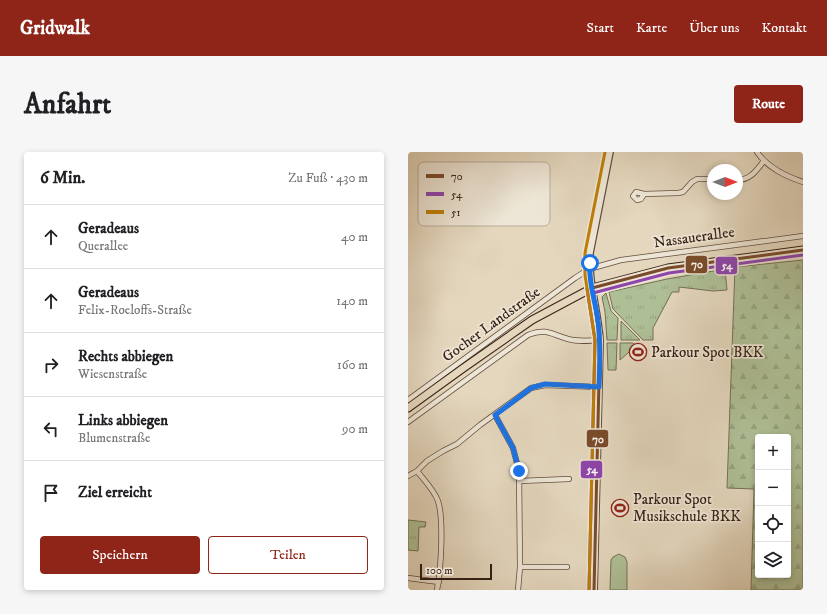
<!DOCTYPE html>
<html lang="de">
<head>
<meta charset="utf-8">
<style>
  :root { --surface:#fff; --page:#f6f6f6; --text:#202124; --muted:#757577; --line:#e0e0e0; --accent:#8f2418 }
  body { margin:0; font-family:"IM FELL DW Pica",serif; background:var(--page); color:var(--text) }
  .controls { position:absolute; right:12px; bottom:12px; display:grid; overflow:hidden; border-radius:4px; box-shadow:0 2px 6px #0003 }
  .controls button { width:36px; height:36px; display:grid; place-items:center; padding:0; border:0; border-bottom:1px solid var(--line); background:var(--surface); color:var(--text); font:20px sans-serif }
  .compass { position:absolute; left:299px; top:12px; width:36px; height:36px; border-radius:50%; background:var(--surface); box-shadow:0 2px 6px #0003; rotate:90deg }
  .scale { position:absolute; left:12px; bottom:10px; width:72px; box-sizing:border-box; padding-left:4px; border:2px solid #382014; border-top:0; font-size:11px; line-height:14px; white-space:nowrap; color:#382014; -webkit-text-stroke:3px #ede5d5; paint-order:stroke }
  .stop { position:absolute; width:12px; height:12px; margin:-9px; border:3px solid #1a73e8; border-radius:50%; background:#fff }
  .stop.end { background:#1a73e8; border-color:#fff; box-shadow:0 1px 4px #0008 }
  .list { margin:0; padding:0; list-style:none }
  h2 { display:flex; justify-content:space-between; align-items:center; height:52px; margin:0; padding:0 16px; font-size:17px }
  h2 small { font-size:13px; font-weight:400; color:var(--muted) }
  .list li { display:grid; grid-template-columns:26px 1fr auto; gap:12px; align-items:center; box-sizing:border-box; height:64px; padding:0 16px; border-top:1px solid var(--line) }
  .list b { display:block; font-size:15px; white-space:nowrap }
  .list p { margin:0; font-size:13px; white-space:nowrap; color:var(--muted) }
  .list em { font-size:13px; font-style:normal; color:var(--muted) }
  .actions { display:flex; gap:8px; padding:12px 16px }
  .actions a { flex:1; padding:9px 0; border:1px solid var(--accent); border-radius:4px; text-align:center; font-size:14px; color:var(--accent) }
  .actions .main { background:var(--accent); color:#fff }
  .icon { flex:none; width:22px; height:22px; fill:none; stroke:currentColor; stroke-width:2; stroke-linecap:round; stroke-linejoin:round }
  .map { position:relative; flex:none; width:395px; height:438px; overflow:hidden; border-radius:4px }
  header { display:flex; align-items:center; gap:24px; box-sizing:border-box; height:56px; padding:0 20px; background:var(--accent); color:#fff }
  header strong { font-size:19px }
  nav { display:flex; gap:22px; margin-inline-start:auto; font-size:14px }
  .intro { display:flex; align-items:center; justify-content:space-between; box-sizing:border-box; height:96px; padding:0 24px }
  h1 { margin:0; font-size:28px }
  .button { padding:10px 18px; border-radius:4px; background:var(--accent); color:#fff; font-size:14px; font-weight:700 }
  main { display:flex; gap:24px; padding:0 24px }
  aside { flex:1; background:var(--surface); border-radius:4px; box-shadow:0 2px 6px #0003 }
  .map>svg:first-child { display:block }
</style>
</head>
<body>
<header>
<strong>Gridwalk</strong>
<nav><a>Start</a><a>Karte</a><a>Über uns</a><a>Kontakt</a></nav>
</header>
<div class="intro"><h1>Anfahrt</h1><a class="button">Route</a></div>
<main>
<aside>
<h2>6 Min.<small>Zu Fuß · 430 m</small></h2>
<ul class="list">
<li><svg class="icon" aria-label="ahead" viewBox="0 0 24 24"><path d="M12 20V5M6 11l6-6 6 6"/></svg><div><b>Geradeaus</b><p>Querallee</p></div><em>40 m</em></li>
<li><svg class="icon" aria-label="ahead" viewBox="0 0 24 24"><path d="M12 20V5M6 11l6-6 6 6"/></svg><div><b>Geradeaus</b><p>Felix-Roeloffs-Straße</p></div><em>140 m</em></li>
<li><svg class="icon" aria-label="right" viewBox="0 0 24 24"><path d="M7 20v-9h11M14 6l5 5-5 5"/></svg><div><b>Rechts abbiegen</b><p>Wiesenstraße</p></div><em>160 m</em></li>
<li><svg class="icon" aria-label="left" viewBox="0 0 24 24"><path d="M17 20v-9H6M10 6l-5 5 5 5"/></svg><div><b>Links abbiegen</b><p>Blumenstraße</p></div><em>90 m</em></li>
<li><svg class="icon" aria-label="arrive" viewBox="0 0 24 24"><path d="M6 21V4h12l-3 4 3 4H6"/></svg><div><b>Ziel erreicht</b></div></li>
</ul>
<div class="actions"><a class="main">Speichern</a><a>Teilen</a></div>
</aside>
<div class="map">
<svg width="395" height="438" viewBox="0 0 395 438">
  <defs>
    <pattern id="grass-tufts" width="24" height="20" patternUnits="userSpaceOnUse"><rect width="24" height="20" fill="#aebf96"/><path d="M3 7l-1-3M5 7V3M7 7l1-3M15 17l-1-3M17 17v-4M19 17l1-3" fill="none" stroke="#96a480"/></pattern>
    <pattern id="forest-firs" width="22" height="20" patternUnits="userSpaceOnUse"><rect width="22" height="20" fill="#aebf96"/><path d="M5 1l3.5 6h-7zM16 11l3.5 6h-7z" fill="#96a480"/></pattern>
  </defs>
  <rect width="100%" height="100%" fill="#e4d7be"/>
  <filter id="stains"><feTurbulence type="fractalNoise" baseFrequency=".005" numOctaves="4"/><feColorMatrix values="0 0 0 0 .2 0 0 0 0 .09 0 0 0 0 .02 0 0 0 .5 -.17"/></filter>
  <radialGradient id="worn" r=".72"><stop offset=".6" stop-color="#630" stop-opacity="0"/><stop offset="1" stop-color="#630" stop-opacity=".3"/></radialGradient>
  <path fill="url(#grass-tufts)" stroke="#737055" d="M317,117l2,21 -14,1 -34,-4v5h-7l-19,36v12h-10l-30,-31 -4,-17 58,-13z
    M198,141l5,18 7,7 -1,22h-10l-2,-28 -3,-15z
    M213,169l19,19h-19z
    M199,191h10l-1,27h-8z
    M212,191h13l3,3 -16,14z
    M0,368l18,2 -1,5h-6l-1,24 -10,-1z"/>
  <path fill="url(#forest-firs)" stroke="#737055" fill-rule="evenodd" d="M395,108v330h-52l3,-101 -27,-1 8,-221zM350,285h30v138h-30z"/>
  <path fill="#aebf96" stroke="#737055" d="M211,402l6,3 2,5v28h-17l1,-30 2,-3z"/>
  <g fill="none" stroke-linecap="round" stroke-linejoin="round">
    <defs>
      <path id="minor" d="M349,0c11,16 28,24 46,30
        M329,28c13,0 19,-9 26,-18
        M228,40l8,2 -3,5 -4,1 -4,-4z
        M236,42l34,-1 5,-1 9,-10 5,-3h16
        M0,248l167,-122 14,-9 32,-9 182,-24
        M87,263l18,33 6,23 1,96 -2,23
        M0,270l120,-87c19,-7 22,-1 40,4 10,3 21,2 32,1
        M9,319c7,9 17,19 21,30 6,19 3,69 -1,89
        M0,324l9,-5 10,-10 16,-10 14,-7 23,-19 51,-37 14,-3 54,2
        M112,329l49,-2
        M112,415h47
        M0,426l31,4"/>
      <path id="tertiary" d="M186,438l6,-250c-2,-30 -12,-58 -10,-87l20,-101"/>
      <path id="primary" d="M0,256l54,-39 70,-49 60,-32 76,-20 135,-18"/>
    </defs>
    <use href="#minor" stroke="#634e3e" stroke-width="6"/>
    <use href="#tertiary" stroke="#634e3e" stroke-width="8"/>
    <use href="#primary" stroke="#382014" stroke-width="9"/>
    <use href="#minor" stroke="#ede5d5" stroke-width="4.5"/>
    <use href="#tertiary" stroke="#ede5d5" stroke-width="5.5"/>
    <use href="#primary" stroke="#e4d7be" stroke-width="7"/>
    <defs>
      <path id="bus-1" d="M184,136l8,52 -6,250
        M184,136l76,-20 135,-18"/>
      <path id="bus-2" d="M179,137l8,51 -6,250
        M185,141l76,-20 134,-18"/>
      <path id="bus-3" d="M181,438l6,-250 -10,-65v-22l20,-101"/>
    </defs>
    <use href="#bus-1" stroke="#ede5d5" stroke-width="6"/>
    <use href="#bus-2" stroke="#ede5d5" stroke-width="6"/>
    <use href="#bus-3" stroke="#ede5d5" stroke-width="6"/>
    <use href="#bus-1" stroke="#7a4b2a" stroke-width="3"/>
    <use href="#bus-2" stroke="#8e44ad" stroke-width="3"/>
    <use href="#bus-3" stroke="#be7e06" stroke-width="3"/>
  </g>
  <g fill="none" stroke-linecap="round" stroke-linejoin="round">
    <path stroke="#1a73e8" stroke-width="5" d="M111,319l-6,-23 -18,-33 36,-27 14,-4 54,3c1,-22 2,-44 -1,-66 -2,-19 -10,-38 -8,-58"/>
  </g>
  <defs>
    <symbol id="stadium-ring" viewBox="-11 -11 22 22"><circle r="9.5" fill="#ede5d5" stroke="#8f2418" stroke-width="1.5"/><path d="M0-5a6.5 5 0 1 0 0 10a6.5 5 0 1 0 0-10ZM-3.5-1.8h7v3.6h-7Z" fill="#8f2418"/></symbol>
  </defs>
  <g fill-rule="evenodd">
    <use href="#stadium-ring" x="220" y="190" width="20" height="20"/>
    <use href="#stadium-ring" x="202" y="346" width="20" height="20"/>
  </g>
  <g text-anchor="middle" stroke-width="3.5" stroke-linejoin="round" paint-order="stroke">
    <g font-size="15" fill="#382014" stroke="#ede5d5">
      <text transform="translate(286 85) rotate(-8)" y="5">Nassauerallee</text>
      <text transform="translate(83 172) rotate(-36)" y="5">Gocher Landstraße</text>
    </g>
    <g font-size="15" fill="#382014" stroke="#ede5d5" text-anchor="start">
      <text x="243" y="205">Parkour Spot BKK</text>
      <text x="225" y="352">Parkour Spot<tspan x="225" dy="17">Musikschule BKK</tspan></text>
    </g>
  </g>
  <rect x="10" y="10" width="132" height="64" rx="6" fill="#ede5d5" stroke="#b7aa9b" stroke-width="1"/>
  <rect x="18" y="22" width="18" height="4" fill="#7a4b2a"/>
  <rect x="18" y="40" width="18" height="4" fill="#8e44ad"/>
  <rect x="18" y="58" width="18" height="4" fill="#be7e06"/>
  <g font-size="11" fill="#382014">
    <text x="43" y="28">70</text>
    <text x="43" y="46">54</text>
    <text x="43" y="64">51</text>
  </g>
  <g stroke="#ede5d5" stroke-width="1.5">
    <rect x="277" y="103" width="23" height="19" rx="4" fill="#7a4b2a"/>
    <rect x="307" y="104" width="23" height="19" rx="4" fill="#8e44ad"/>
    <rect x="178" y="277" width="23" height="19" rx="4" fill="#7a4b2a"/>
    <rect x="172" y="308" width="23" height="19" rx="4" fill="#8e44ad"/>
  </g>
  <g font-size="11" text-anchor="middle" font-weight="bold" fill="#fff">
    <text x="289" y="116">70</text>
    <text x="319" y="117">54</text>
    <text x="190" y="291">70</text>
    <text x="184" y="321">54</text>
  </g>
  <rect width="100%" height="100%" filter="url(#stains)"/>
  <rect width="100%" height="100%" fill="url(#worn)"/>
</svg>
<div class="controls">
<button>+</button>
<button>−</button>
<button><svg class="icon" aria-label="locate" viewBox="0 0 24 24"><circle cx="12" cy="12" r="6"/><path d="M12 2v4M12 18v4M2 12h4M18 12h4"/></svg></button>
<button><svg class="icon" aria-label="layers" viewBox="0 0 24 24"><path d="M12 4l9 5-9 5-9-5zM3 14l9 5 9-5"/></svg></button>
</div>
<svg class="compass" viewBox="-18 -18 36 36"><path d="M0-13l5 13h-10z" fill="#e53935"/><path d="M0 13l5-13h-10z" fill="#757577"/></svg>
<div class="scale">100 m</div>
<div class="stop" style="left:182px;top:111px"></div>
<div class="stop end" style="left:111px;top:319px"></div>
</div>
</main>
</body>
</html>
